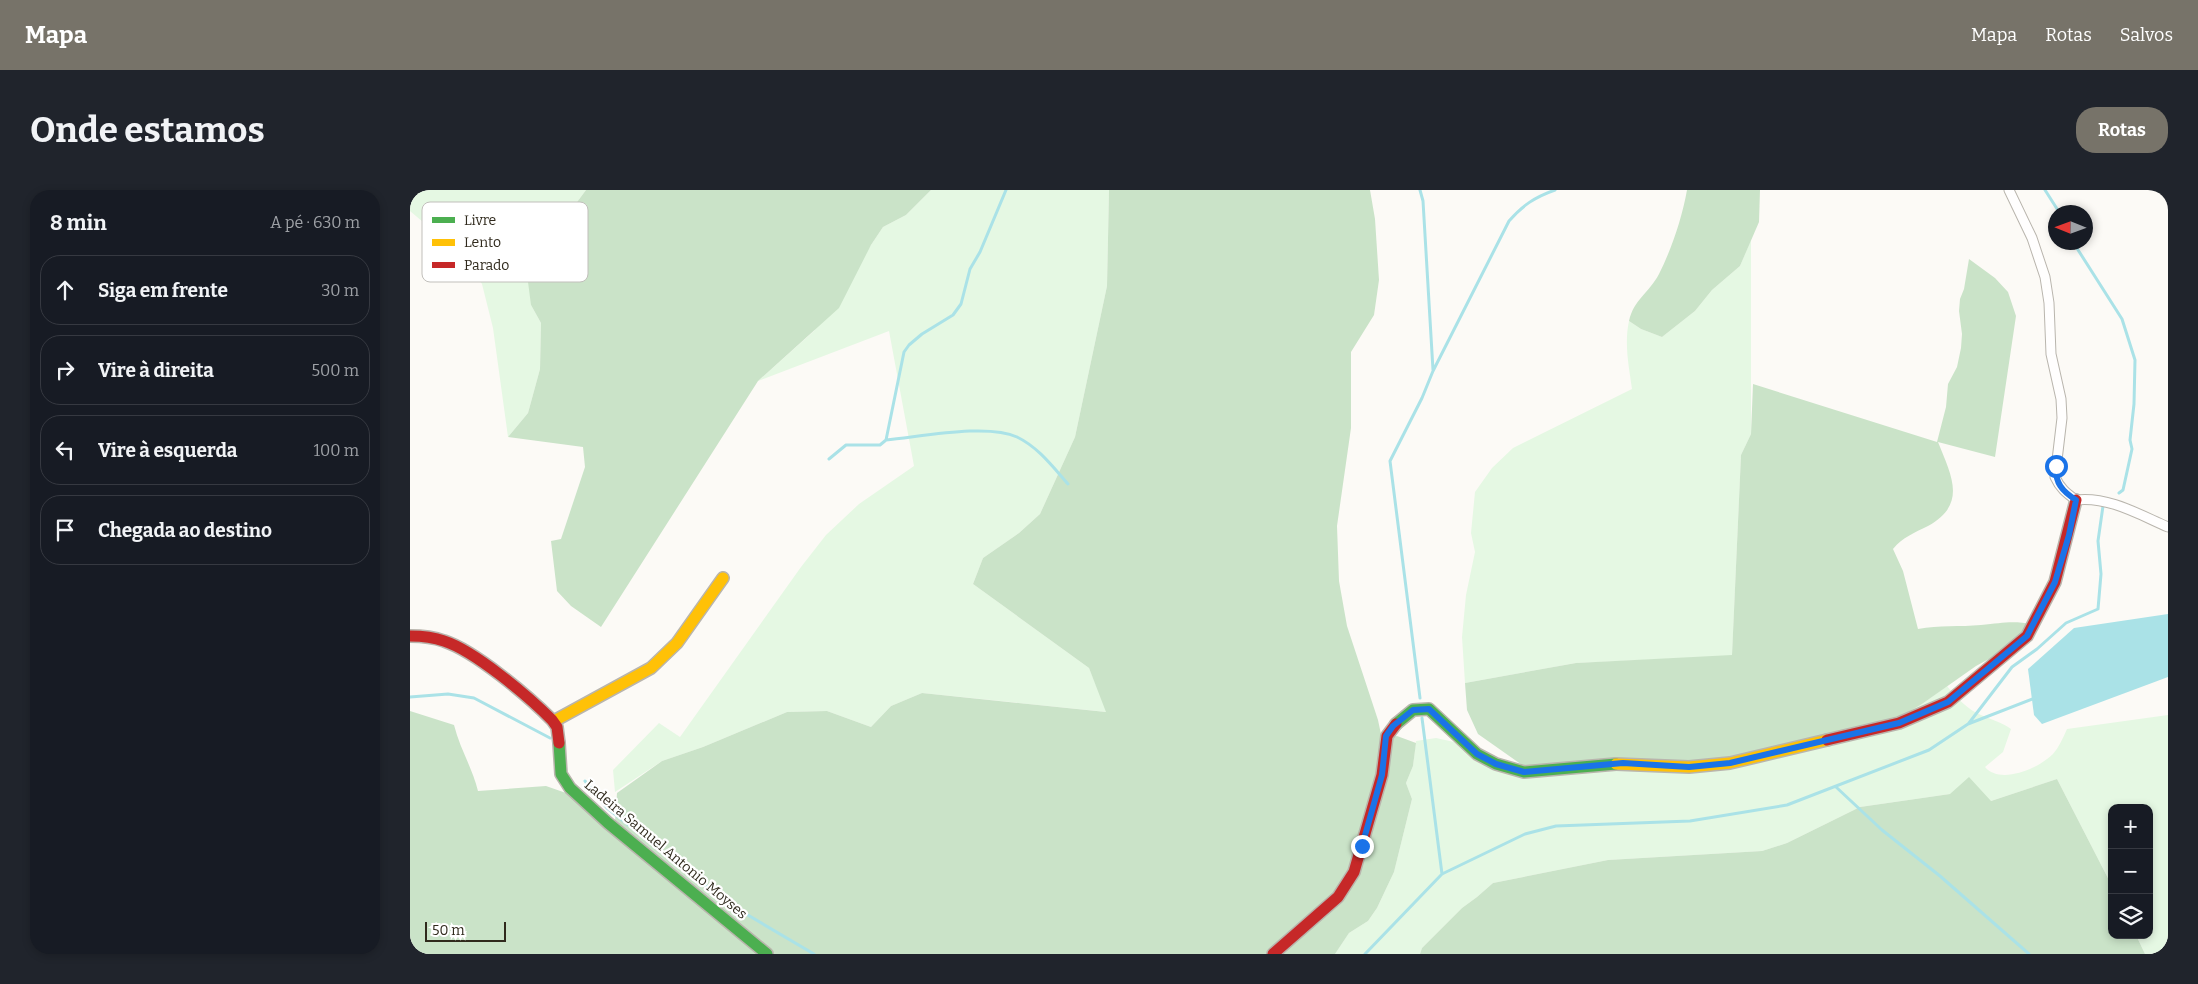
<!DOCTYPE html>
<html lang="pt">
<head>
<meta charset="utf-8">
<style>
  :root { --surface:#171b24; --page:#20242c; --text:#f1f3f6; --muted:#9ea1a6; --line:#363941; --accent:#777369 }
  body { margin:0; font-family:Bitter,serif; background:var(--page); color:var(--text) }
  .controls { position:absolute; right:15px; bottom:15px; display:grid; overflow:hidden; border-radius:10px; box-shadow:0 2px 8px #0003 }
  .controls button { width:45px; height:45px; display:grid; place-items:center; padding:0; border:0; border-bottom:1px solid var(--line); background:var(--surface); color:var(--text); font:25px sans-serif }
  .compass { position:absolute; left:1638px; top:15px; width:45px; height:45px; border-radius:50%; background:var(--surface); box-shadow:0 2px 8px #0003; rotate:271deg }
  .scale { position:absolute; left:15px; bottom:12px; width:81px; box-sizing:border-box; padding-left:5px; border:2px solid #302a1d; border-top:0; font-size:14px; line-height:18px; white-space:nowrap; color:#302a1d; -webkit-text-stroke:4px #fff; paint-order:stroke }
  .stop { position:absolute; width:15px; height:15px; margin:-11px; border:4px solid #1a73e8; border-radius:50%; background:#fff }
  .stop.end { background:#1a73e8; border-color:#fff; box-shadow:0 1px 5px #0008 }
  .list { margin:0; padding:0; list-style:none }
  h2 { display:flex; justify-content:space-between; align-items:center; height:65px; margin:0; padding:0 20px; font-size:21px }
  h2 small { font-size:16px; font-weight:400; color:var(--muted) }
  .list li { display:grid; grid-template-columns:32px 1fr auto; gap:15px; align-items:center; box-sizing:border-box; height:70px; margin:0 10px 10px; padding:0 10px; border:1px solid var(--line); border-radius:20px }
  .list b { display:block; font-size:19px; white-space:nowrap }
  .list em { font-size:16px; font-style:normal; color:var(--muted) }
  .icon { flex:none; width:28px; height:28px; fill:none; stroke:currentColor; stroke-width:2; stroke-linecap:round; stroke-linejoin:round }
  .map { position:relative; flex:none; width:1758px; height:764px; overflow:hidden; border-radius:20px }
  header { display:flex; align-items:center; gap:30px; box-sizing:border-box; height:70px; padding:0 25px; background:var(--accent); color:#fff }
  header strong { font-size:24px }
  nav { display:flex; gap:28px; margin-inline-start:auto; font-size:18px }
  .intro { display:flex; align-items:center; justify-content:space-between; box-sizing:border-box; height:120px; padding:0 30px }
  h1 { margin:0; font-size:35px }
  .button { padding:12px 22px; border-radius:20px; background:var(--accent); color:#fff; font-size:18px; font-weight:700 }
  main { display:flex; gap:30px; padding:0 30px }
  aside { flex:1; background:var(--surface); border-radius:20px; box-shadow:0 2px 8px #0003 }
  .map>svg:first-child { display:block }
</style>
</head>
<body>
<header>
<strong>Mapa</strong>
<nav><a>Mapa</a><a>Rotas</a><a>Salvos</a></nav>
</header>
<div class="intro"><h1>Onde estamos</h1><a class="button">Rotas</a></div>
<main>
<aside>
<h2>8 min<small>A pé · 630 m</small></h2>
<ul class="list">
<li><svg class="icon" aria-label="ahead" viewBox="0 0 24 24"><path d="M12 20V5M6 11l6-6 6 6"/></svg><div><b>Siga em frente</b></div><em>30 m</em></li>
<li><svg class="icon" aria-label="right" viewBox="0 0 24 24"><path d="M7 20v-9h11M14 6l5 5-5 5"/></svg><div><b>Vire à direita</b></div><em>500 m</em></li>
<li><svg class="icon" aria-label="left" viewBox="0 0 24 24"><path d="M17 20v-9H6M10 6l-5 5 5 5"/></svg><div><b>Vire à esquerda</b></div><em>100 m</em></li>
<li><svg class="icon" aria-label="arrive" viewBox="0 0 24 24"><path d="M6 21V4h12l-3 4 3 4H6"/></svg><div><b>Chegada ao destino</b></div></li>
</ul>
</aside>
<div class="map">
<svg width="1758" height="764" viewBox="0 0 1758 764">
  <rect width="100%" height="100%" fill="#fcfaf6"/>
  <path fill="#e5f8e3" d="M0,0h176l-20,27 -15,26 -13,17 -7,45 10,18 -1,46 -12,44 -20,24 -15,-109 -11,-44 -19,-28 -53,-45z
    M521,0h178l-2,96 -32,151 -35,77 -21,19 -36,25 -10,26 116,84 18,44 -185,-19 -31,13 -20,21 -44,-16 -40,1 -84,35 -41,14 -47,31 -2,-22 46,-47 21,14 121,-170 25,-32 33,-31 55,-38 -25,-135 -131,50 56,-50 69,-104 23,-12z
    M1341,50v194l-10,21 -9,201 -156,7 -111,20 -3,-46 4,-42 9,-43 -4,-19 4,-41 17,-24 21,-20 119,-59c-3,-22 -8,-45 -3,-68l12,8 21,8 33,-26 17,-21 28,-24z
    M1537,496c9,11 21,24 34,29 11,5 20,7 30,14l-8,23 -18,15c15,18 53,2 68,-13 6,-7 10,-16 14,-25l101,-14v239h-23l-9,-19h13v-127h-37v78l-55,-107 -66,22 -41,-7 -90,13 -73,36 -25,8 -154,9 -115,23 -16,14 -15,11 -40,40 -2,6h-85l14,-21 19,-12 9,-13 17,-36 18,-73 -6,-16 7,-17 3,-25 20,-3 18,4 15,11 42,19 411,-68z"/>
  <path fill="#cae3c8" d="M176,0h345l-25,25 -23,12 -12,18 -32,63 -81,73 -157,246 -30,-21 -14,-15 -6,-50 10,-2 24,-72 -2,-20 -75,-10 20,-24 12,-44 1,-46 -10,-18 -3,-23 10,-22 13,-17 15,-26z
    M699,0h261l5,29 4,61 -5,35 -23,37v76l-14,98 2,55 8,45 31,94 4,19 15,-3 19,7 -3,23 -7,17 6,16 -18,73 -17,36 -9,13 -19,12 -14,21h-925v-243l44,14c6,24 18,42 24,66l68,-5 20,7 48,42 3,-42 45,-32 41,-14 84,-35 40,-1 44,16 20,-21 31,-13 184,19 -17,-44 -116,-84 10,-26 36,-25 21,-19 35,-77 32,-151z
    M1277,0h73l-1,32 -19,44 -28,24 -17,21 -33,26 -21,-8 -12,-8c5,-22 20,-28 30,-47 13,-26 23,-56 28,-84z
    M1559,69l26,19 13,14 8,24 -21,141 -57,-15c13,33 30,62 -10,84 -14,7 -25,11 -35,23l10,22 15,58c21,-4 42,-2 63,-4 23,-2 31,-5 55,0l-25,22 -35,19 -54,38 -24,14 -133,39 -233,15 -54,-38 -11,-24 -2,-27 111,-20 156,-8 9,-200 10,-21 2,-50 184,58 9,-35 2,-23 9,-17 4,-19 1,-14 -3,-23 1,-12 4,-10z
    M1559,587l22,24 66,-22 55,107v49h24l9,19h-725l2,-6 40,-40 15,-11 16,-14 115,-23 154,-9 25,-8 73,-36 90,-13z"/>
  <path fill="#aae2e7" d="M1758,424v63l-126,47 -8,-9 -6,-46 46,-41z"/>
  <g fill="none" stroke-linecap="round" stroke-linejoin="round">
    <path stroke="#aae2e7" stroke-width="3" d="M1010,0l3,11 10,169
      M1635,0l14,22
      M1663,52l49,77 13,41 -1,44 -4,36 2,9 -9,41 -4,3
      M476,250c34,-3 101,-17 131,-3 21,10 36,30 51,47
      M419,269l17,-14h34l6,-5 18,-88 5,-7 13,-11 31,-19 8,-11 9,-35 10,-17 26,-62
      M0,507l38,-3 26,4 76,40
      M1010,508l-30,-237 32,-63 11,-27 76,-150c14,-16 26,-24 46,-31
      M1012,528l20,156
      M1559,533l43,-56 25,-18 29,-26 32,-14 3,-35 -3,-33 5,-35
      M175,591l22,27 122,96 85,50
      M1426,597l46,43 58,46 89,78
      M955,764l77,-80 83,-40 31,-8 134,-5 97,-16 142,-55 39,-26 67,-26"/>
    <defs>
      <path id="street" d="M1599,0l23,48 13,39 4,26 2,51 10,45 1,19 -7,59c5,11 11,16 21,23 32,-4 64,15 92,27"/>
      <path id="fast" d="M986,534l17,-14 16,-1 48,45 19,10 28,8 92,-8
        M149,553l2,31 9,14 38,35 159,131"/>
      <path id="slow" d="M144,531l97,-53 26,-25 46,-65
        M1206,574l73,3 41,-4 97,-23"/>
      <path id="jam" d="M0,446c12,0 23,1 34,5 31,10 84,55 108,79l5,7 2,16
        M1417,550l72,-17 49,-21 79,-66 28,-54 21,-82
        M863,764l65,-57 16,-25 28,-97 5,-39 9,-12"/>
    </defs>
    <use href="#street" stroke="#b9b5ad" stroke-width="11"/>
    <use href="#fast" stroke="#b9b5ad" stroke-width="14"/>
    <use href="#slow" stroke="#b9b5ad" stroke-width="14"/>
    <use href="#jam" stroke="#b9b5ad" stroke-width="14"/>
    <use href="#street" stroke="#fffefe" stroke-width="9"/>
    <use href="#fast" stroke="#4caf50" stroke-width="11"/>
    <use href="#slow" stroke="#ffc107" stroke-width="11"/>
    <use href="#jam" stroke="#c62828" stroke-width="11"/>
  </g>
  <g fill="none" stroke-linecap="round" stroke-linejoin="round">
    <path stroke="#1a73e8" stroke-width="6" d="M952,656l20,-71 4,-39 7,-10 20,-16 16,-1 48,45 19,10 28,8 99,-9 66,4 41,-4 169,-40 49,-21 79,-66 28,-54 14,-47 7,-35c-14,-9 -21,-17 -20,-34"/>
  </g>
  <g text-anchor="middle" stroke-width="4.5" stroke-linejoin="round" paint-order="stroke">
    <g font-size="14" fill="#302a1d" stroke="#fff">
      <text transform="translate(256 659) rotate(40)" y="5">Ladeira Samuel Antonio Moyses</text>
    </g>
  </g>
  <rect x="12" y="12" width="166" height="80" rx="8" fill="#fff" stroke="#c1bfbb" stroke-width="1"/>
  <rect x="22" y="27" width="23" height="6" fill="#4caf50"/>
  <rect x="22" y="49" width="23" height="7" fill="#ffc107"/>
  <rect x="22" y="72" width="23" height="6" fill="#c62828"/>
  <g font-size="14" fill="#302a1d">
    <text x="54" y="35">Livre</text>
    <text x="54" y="57">Lento</text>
    <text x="54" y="80">Parado</text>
  </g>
</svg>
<div class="controls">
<button>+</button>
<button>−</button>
<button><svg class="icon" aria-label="layers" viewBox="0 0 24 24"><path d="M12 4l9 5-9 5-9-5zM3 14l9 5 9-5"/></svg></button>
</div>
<svg class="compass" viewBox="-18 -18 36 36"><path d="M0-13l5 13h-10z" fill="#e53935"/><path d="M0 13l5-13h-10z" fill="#9ea1a6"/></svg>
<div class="scale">50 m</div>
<div class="stop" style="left:1646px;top:276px"></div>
<div class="stop end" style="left:952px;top:656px"></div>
</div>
</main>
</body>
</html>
